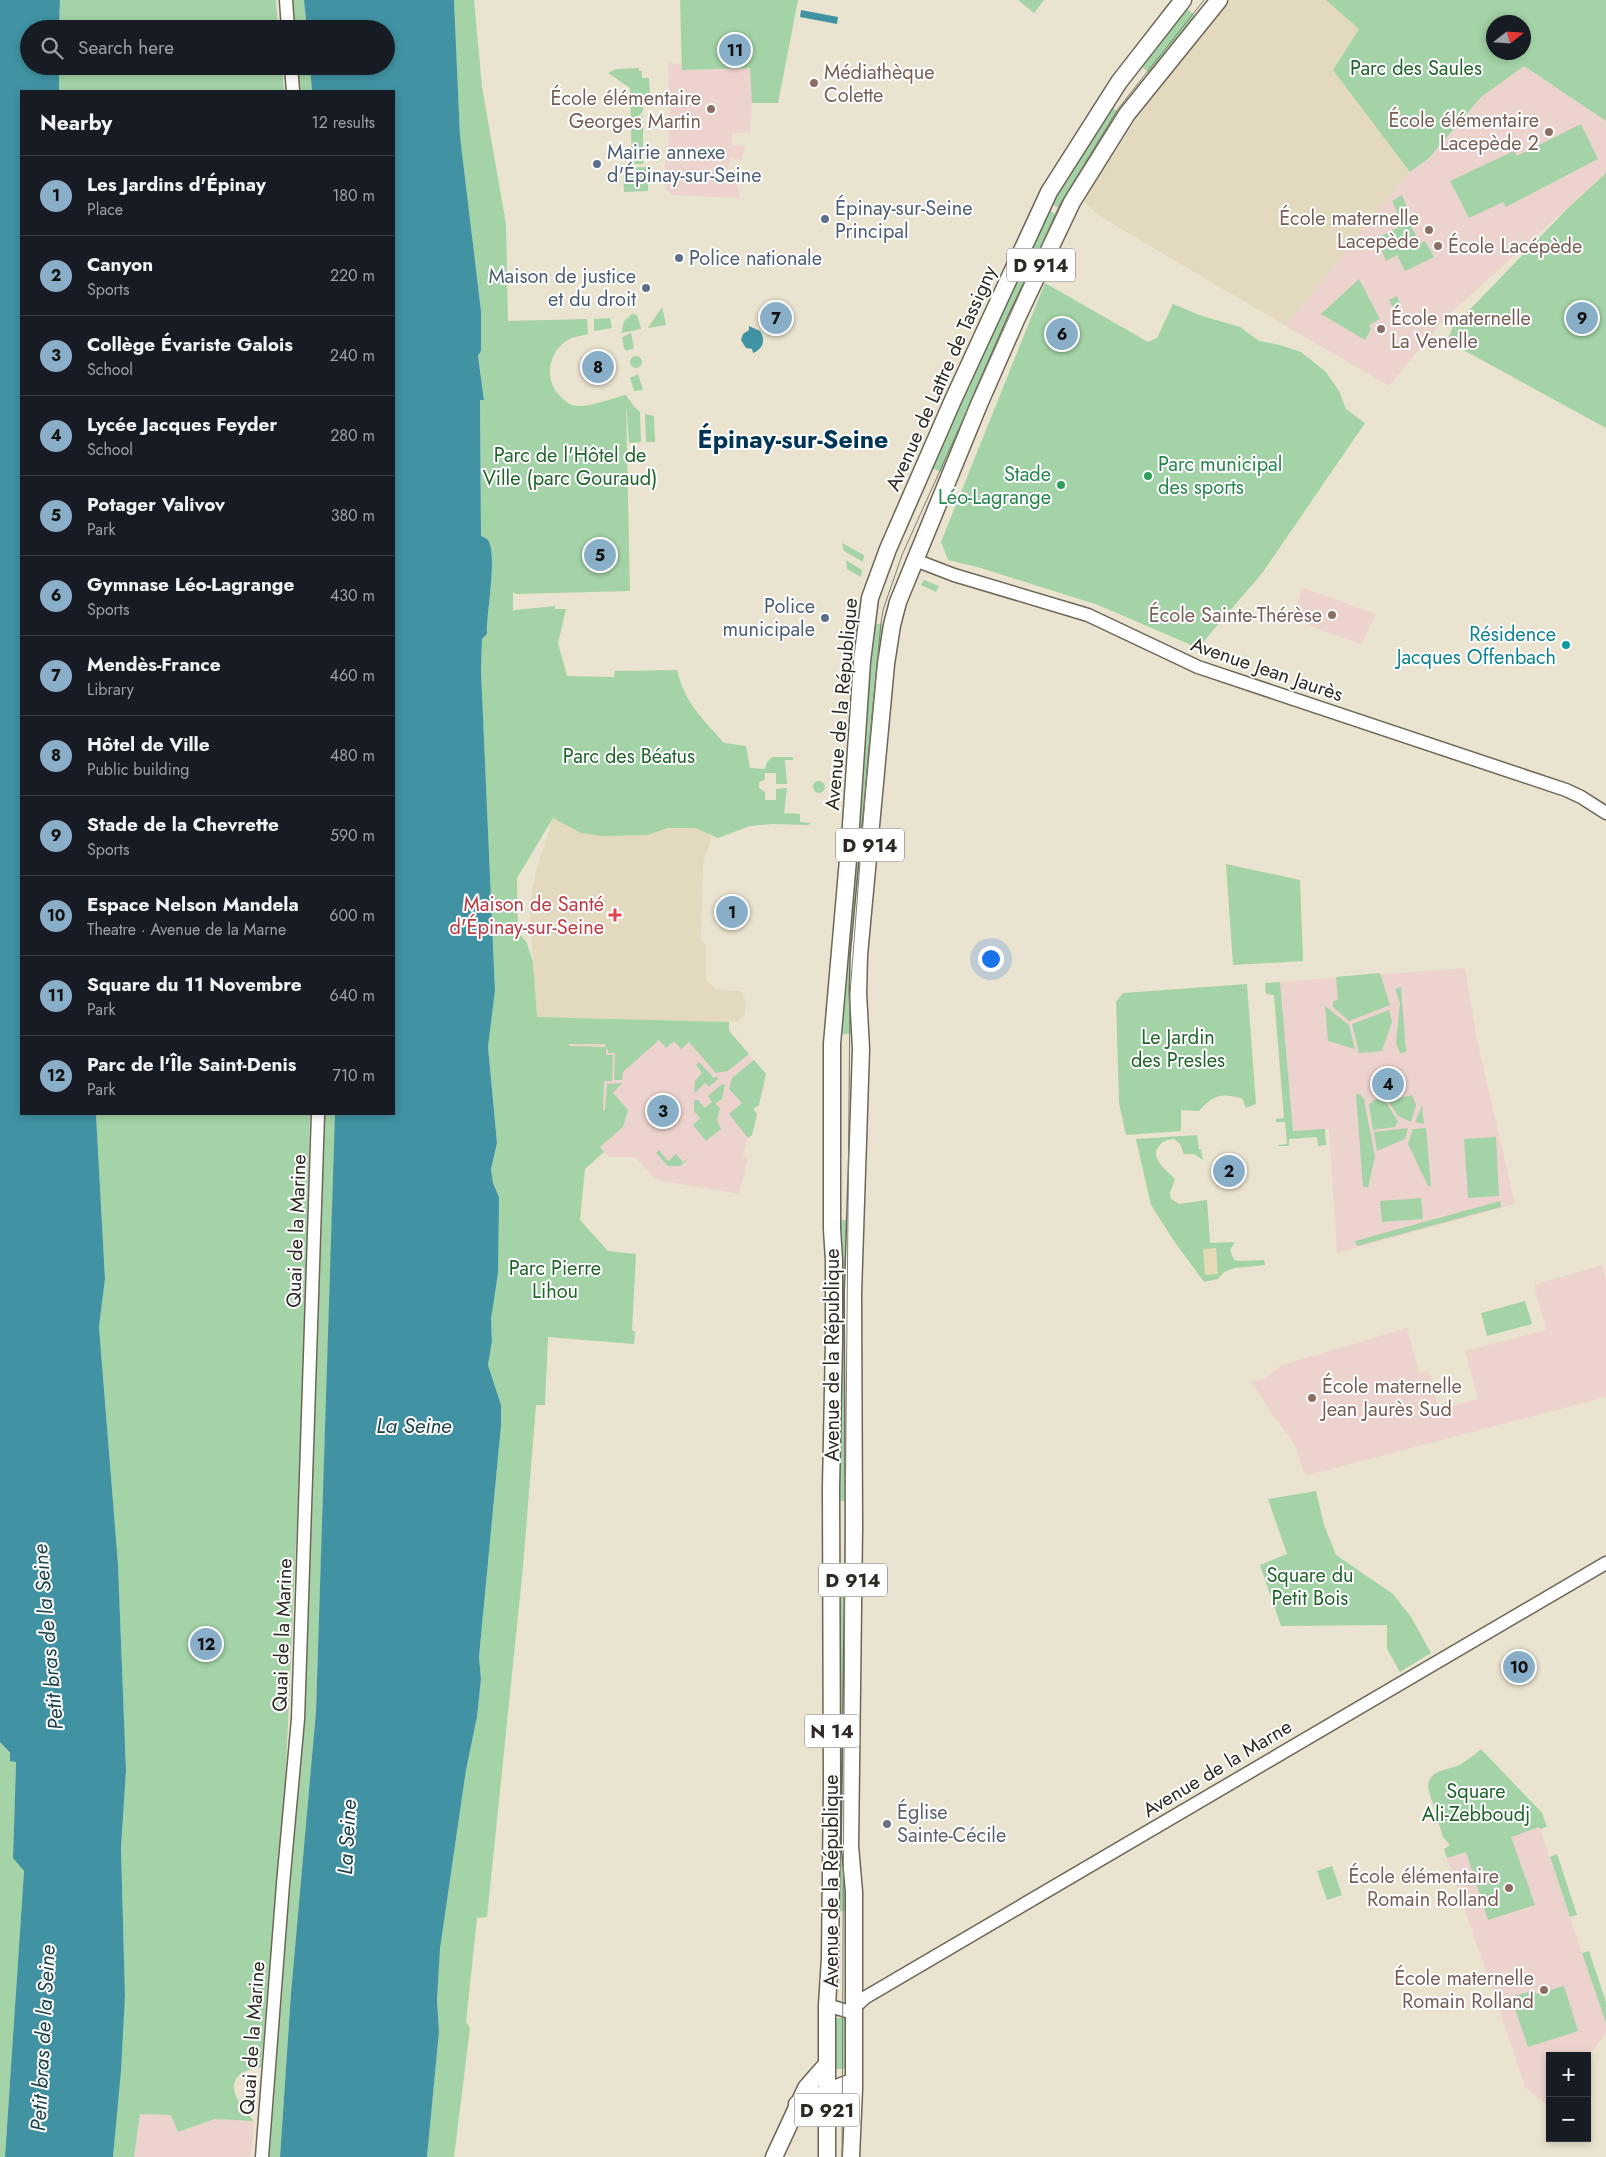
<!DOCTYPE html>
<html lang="en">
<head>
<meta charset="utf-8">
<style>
  :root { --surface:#171b24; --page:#20242c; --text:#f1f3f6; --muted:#9ea1a6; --line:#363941; --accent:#88afc7 }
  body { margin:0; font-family:Jost,sans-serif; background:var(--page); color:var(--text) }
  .controls { position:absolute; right:15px; bottom:15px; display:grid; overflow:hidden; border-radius:0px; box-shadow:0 2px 8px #0003 }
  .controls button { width:45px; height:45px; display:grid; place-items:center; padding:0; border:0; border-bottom:1px solid var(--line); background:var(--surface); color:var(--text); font:25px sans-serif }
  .compass { position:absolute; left:1486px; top:15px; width:45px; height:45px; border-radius:50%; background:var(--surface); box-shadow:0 2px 8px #0003; rotate:73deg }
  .you { position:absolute; left:990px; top:958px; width:18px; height:18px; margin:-12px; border:4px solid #fff; border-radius:50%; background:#1a73e8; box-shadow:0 0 0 8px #1a73e833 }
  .badge { display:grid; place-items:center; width:32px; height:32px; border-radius:50%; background:var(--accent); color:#111; font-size:16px; font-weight:700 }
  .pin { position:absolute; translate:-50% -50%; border:2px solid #fff; box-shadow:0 1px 5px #0006 }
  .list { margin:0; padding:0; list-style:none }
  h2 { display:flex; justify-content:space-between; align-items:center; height:65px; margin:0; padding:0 20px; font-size:21px }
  h2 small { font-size:16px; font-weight:400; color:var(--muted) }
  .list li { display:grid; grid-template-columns:32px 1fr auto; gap:15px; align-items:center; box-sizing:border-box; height:80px; padding:0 20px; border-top:1px solid var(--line) }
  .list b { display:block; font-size:19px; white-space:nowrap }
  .list p { margin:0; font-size:16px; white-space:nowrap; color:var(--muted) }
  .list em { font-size:16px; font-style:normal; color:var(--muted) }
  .icon { flex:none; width:28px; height:28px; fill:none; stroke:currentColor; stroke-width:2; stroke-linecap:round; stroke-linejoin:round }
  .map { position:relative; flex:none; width:1606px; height:2157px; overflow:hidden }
  .search { position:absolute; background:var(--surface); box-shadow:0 2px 8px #0003; left:20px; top:20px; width:375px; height:55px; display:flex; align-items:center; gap:12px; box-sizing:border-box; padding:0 18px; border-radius:28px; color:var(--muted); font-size:19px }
  .panel { position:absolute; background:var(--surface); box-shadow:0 2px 8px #0003; left:20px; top:90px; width:375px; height:1025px; border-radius:0px }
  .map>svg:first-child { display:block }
</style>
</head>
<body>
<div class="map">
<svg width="1606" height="2157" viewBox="0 0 1606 2157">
  <rect width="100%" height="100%" fill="#eae3d0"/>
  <path fill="#e2d9be" d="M1230,0h96l33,29 -26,41 77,102 -124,154 -185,-109 -17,-15 5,-10 63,-97z
    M553,818l28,15 21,3 45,-1 21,-7h27l17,8 -9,27 -2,76 5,6v34l10,11 25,1 5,10 -1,13 -8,8 -200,-5 -8,-111 8,-39z"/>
  <path fill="#edd3cd" d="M668,63l14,1v6l69,-2 1,35 -2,29 -18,1v12l13,1 -4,14 -11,-2 -4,18 8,2v4l3,1 3,15 -67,-3 -7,-6 -1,-39 3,-2 2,-33z
    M1524,66l82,55v52l-162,146 -55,67 -103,-60 124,-154 19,-14 52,-61z
    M1303,588l73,26 -15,30 -76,-27 8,-4z
    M1465,968l12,72 38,164 -178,49 -8,-124 -36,2 -13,-149z
    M729,1031l37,43 -7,31 -6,4 4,5 -5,21 -5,4 -2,9 -2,8 5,2 -9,36 -83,-14 -21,-23h-26l-44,-52 2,-61z
    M1602,1265l4,14v118l-298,78 -5,-4 -6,-21 -6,-11 -19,-25 -21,-33 13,-2 18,-14 125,-37 12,44 9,-2 11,39 39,-10 -13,-48 81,-21 -12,-45z
    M1539,1827l67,196v9l-19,27v-3h-37v51l-24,-19 -79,-230z
    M140,2114l31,1 7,17 37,-13 39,2 -3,36h-117z"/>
  <path fill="#a4d3a7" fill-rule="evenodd" d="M60,0h216l2,29h-219z
    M291,0h13l3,29h-14z
    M454,0h20l8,87 24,137 2,97 79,-2 1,15c-7,2 -17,3 -22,7 -19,14 -22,40 -5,56 5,5 10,9 16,9 13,1 36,-8 49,-11l7,10 7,7 1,30 -12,1 -3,-39 4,187 -114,3 -3,-2v20l2,-2 40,-4v3h11l-8,34 9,33 47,1 1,-6 62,-1c8,33 25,48 47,73l22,3 4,22 15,1 2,-7 5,-5h21v3h-8l2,24h-11v-11h-11v7l-6,2v6l6,4v8h11v-11l11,-1 -3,25 16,1v8l11,1 -3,2 -36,-1 -22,2 -32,12 -23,-10h-27l-21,7 -45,1 -21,-3 -28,-15 -36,60 1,54 9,11 6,19 4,55 192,5v9l20,23 -21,17 -12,2 -27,-31 -8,7 -7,-8 -8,7 -7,-8 -36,32 -1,8h-8l1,-27h-7v-4h-2v6h7l-1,26h-8l-1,29h2l2,-26 15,-1 -9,10 15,17 -5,17 -23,20 4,5 -19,17 -5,51 28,31 28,3 -4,76 3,2 -1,12 -86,-7 -3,68h-9l-13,162 -36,350 -10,1 -11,104 4,6 -16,129h-27l12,-125 -2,-32 3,-51 26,-179 11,-53 4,-38 -2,-22 22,-231v-21l-13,-40 4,-24 -1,-22 8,-122 -6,-14 -2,-14 6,-26 -9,-96 7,-56 -14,-321 1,-31 5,-5c-1,-19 11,-80 1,-94 -2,-2 -4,-3 -7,-4l-1,-136 4,-1 -6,-43 3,-5v-40l-21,-175zM568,1044h37l1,3 -36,-1z
    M680,0h118l-20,103h-26l-2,-35 -68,2z
    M1018,0h26l-10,13z
    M1326,0h280v121l-82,-55 -43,31 -52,61 -19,14 -77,-102 26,-41zM1494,22h30v30h-30z
    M1184,6l14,12 -46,57 -15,-12z
    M59,66h223l2,25h-225z
    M296,66h14l2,25h-14z
    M639,68v3h3v7h7l1,17 -7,5v11l-10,12 -2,-1 -1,-34 -22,-15 9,-4z
    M1108,105l13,9 -59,96 -13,-8z
    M643,115v49h-11l-1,-34z
    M1581,124l17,35 -92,48 -3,-5 -34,16 -19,-37 64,-30 3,5z
    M648,167v24l-24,1 -1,-24z
    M1606,173v255l-159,-87 6,-14 115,-119z
    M1402,195l9,24 -3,2 12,22 5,-2 9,16 -29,14 -8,-16 -11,6 -9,-23 26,-13 -11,-24z
    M1046,208l13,8 -113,258 -17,-7z
    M1359,279l21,40 -11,6 2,4 -6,11 -44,-26z
    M1045,283l103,59 9,-4 16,-34 29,12 38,11 19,14 21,4 21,7 25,20 13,19 7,18 19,14 -102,149 -65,76 -100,-43 -117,-37 -33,-8 -7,-18z
    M1397,296l4,10 -7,4 -5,-10z
    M662,307l4,18 -18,3z
    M632,314l5,1 4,14 -20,4 3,-12z
    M610,318l2,10 -18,3v-12z
    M631,333l3,15 -7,3 -3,-2 -2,-12z
    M630 362a6 6 0 1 1 12 0a6 6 0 1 1-12 0Z
    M638,374l5,16 -9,1 -4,-13z
    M645,414l9,2 1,26h-9z
    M842,543l22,12 -1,7 -19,-11z
    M846,560l16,10 -1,7 -14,-8z
    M924,580l15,6 -3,6 -15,-7z
    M871,623l16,2 -31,409h-18z
    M813 787a6 6 0 1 1 12 0a6 6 0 1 1-12 0Z
    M1226,864l74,16 3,81 -70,4z
    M1380,973l10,32 -41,16 -16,-14v-6l5,-1 -2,-23z
    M1280,982l13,149 32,-2 1,16 -8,1 -1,-9 -28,2v7h-11v-1l9,-1 -2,-22h-9v-3l8,-1 -10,-123 -8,-1 -1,-11z
    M1247,984l9,120 -10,4 -4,-10c-22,-5 -28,-3 -43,13l-18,-1v21l-55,4 -7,-32 -3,-101 7,-9z
    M1401,987l5,65 -6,1 -4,-10 4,-40 -5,-14z
    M1325,1006l24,19 6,24 -27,-8z
    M1389,1010l3,12 -10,29 -23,2 -7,-29z
    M754,1060l12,14 -7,31 -6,4 4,5 -5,21 -4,3 -19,-24 13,-11 -13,-14 3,-11z
    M699,1062l15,16 3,-2 1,3 -9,8 -4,-4 -8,8 -3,1 1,-11 7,-8 -6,-8z
    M722,1084l3,1 -3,14 -7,5 5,4 -3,12 4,9 -15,12 -13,-16 7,-7 -6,-7v-11h4l7,8 7,-6 -4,-6z
    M1356,1094h4l4,5 11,58 -7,30h-5z
    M1412,1095l4,10 -5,17 -13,-6 -10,-15z
    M1382,1096l16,25 -3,6 -22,3 -4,-26z
    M1422,1105l2,19 -9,-2z
    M96,1114h214l-6,249 -16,361 -5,100 -22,243c-6,1 -14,3 -19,6 -20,14 2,36 12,48l-39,-2 -37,13 -7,-17 -31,-1 -6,43h-21l12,-161 -4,-148 5,-77 -8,-207 -19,-237 6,-48z
    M321,1114h14v17l-19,580 -25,282 -11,164h-13l35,-422z
    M1408,1128l-3,11 -28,12 -3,-19z
    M1426,1128l5,58h-3l-20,-42 5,-15z
    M1197,1135l2,14h2l2,11 -9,-6h-10l-4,-10 -6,-5c-6,0 -11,2 -15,7 -11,12 9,25 16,33l-5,14 1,6 8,5 28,-4 3,43 25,-1 -5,8 4,10 6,1 24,-1 1,5 -30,3 -11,4 -6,7 -14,3 -30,-41 -23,-36 -15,-66z
    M1496,1137l3,59 -31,2 -4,-59z
    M659,1150l9,11 8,-7 7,8 8,-6 -11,10h-12l-12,-13z
    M1421,1198l2,21 -41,3 -2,-21z
    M1500,1201l1,6 -144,39 -2,-5z
    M836,1220h13v281h-13z
    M1525,1301l7,23 -45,12 -6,-23z
    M1316,1491l8,34 12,30 57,39 18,23 20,36 -31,19 -13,-23v-24l-106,1 -21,-61 27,-11 -19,-55z
    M836,1581h13l1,331 -13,-1z
    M0,1742l16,20 -3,96 11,13 -19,286h-5z
    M1481,1749l61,64 5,14 -7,2 -1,-2 -28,10 24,68 -47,15 -22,-68 -19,6 -3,-9 6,-4 -7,-8 -15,-49c0,-19 20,-17 33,-24 7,-4 14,-10 20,-15z
    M1557,1854l20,61 -7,2 -20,-60z
    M1332,1866l10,29 -15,5 -10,-29z
    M1589,1951l17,51v21l-24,-70z
    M1564,1986l14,45 -50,16 -17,-50 23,-7 2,4z
    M834,2018h14l-1,51h-15z"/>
  <path fill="#e4dab5" d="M1216,1248l2,26 -13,1 -2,-26z"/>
  <path fill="#4193a4" d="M0,0h60l-1,29h-30v37h30v25h-38v1023h75l9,165 -6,48 19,237 8,207 -5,77 4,148 -4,74 -8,87h-108l19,-286 -11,-13 3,-96 -6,-1v-8l-10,-11z
    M304,0h150l6,136 21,175v40l-3,5 6,44h-4l1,136c3,1 5,2 7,4 10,14 -2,75 -1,94l-5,5 -1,31 14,321 -7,56 9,96 -6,26 2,14 6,14 -1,76 -7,46 1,22 -4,24 13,40v21l-22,231 2,22 -4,38 -11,53 -26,179 -3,51 2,32 -12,125h-147l11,-164 25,-282 19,-597h59v-1023h-82l-2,-25h76v-37h-79z
    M801,10l37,7 -1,7 -37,-7z
    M749,326l11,5c6,9 3,18 -7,22l-1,-4 -6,-1 -5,-8 2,-6 6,-4z"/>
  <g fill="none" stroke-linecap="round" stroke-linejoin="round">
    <defs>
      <path id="minor" d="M286,0l2,29
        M291,66l2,25
        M915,560l39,15 134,40 110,52 368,123 15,7 25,16
        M827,2005l26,8 4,-8 9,-8 740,-434
        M262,2157l21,-273 15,-165 20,-605"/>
      <path id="major" d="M797,2104l57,-23
        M774,2157l32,-69 21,-24
        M827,2157v-152l3,-47 2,-171 -1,-300 3,-146v-80l-2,-32v-185l19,-219 11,-164 8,-63 18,-49 65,-149 96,-208 70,-110 64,-82
        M851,2157l3,-68v-197l-4,-46 4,-319 -1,-234 8,-244 -3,-56 1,-38 27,-291 6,-39 6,-23 82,-200 36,-82 56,-118 55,-88 92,-114"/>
    </defs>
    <use href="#minor" stroke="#6c6656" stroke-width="15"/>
    <use href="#major" stroke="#6c6656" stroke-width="19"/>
    <use href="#minor" stroke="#fff" stroke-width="12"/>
    <use href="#major" stroke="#fff" stroke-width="16"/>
    <path stroke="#827e71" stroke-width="1" d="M842,2157l3,-617 5,-546 18,-237 13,-134 2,-13 19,-55 158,-351 58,-95 86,-109"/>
  </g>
  <g fill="#8d6e63" stroke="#fff" stroke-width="2">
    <circle cx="814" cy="83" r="5"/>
    <circle cx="711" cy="109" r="5"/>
    <circle cx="1549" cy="132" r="5"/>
    <circle cx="1429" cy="230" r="5"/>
    <circle cx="1438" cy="246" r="5"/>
    <circle cx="1381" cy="329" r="5"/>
    <circle cx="1332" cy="615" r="5"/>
    <circle cx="1312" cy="1398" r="5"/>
    <circle cx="1509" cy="1888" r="5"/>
    <circle cx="1544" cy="1990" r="5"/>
  </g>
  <g fill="#5c6f8a" stroke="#fff" stroke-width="2">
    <circle cx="597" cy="164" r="5"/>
    <circle cx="825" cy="219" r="5"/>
    <circle cx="679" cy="258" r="5"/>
    <circle cx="646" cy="288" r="5"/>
    <circle cx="825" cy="618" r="5"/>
  </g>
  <g fill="#2e9e5b" stroke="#fff" stroke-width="2">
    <circle cx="1148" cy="476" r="5"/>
    <circle cx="1061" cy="485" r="5"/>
  </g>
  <circle fill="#0f9aa8" stroke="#fff" stroke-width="2" cx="1566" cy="645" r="5"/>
  <path fill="#e0444e" stroke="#fff" stroke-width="2" d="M612.5 907.5h5v5h5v5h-5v5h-5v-5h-5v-5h5z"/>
  <circle fill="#6b7280" stroke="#fff" stroke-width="2" cx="887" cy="1824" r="5"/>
  <g text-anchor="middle" stroke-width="4" stroke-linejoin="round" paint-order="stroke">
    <g fill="#fff" stroke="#6c6a65" stroke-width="1">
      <rect x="1007" y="248.5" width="68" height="33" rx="4"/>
      <rect x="836" y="828.5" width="68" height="33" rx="4"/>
      <rect x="819" y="1563.5" width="68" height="33" rx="4"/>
      <rect x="804.5" y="1714.5" width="55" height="33" rx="4"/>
      <rect x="794.5" y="2093.5" width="65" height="33" rx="4"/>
    </g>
    <g font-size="19" font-weight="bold" fill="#2d2a23">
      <text x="1041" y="272">D 914</text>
      <text x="870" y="852">D 914</text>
      <text x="853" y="1587">D 914</text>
      <text x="832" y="1738">N 14</text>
      <text x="827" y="2117">D 921</text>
    </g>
    <g font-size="20" fill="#20642b" stroke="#fff">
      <text x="1416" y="75">Parc des Saules</text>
      <text x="570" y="462">Parc de l'Hôtel de<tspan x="570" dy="23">Ville (parc Gouraud)</tspan></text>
      <text x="629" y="763">Parc des Béatus</text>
      <text x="1178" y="1044">Le Jardin<tspan x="1178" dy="23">des Presles</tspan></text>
      <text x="555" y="1275">Parc Pierre<tspan x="555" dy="23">Lihou</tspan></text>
      <text x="1310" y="1582">Square du<tspan x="1310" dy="23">Petit Bois</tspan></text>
      <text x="1476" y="1798">Square<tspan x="1476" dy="23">Ali-Zebboudj</tspan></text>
    </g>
    <g font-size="20" fill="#785e54" stroke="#fff" text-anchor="end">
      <text x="824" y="79" text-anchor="start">Médiathèque<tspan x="824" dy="23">Colette</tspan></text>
      <text x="701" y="105">École élémentaire<tspan x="701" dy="23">Georges Martin</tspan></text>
      <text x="1539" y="127">École élémentaire<tspan x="1539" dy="23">Lacepède 2</tspan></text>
      <text x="1419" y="225">École maternelle<tspan x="1419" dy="23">Lacepède</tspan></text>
      <text x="1448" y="253" text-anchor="start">École Lacépède</text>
      <text x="1391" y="325" text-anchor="start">École maternelle<tspan x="1391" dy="23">La Venelle</tspan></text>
      <text x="1322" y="622">École Sainte-Thérèse</text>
      <text x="1322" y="1393" text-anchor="start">École maternelle<tspan x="1322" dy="23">Jean Jaurès Sud</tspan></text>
      <text x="1499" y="1883">École élémentaire<tspan x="1499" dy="23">Romain Rolland</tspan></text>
      <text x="1534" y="1985">École maternelle<tspan x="1534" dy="23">Romain Rolland</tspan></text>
    </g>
    <g font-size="20" fill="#4e5e75" stroke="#fff" text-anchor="start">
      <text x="607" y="159">Mairie annexe<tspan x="607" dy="23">d'Épinay-sur-Seine</tspan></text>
      <text x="835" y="215">Épinay-sur-Seine<tspan x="835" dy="23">Principal</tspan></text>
      <text x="689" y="265">Police nationale</text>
      <text x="636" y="283" text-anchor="end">Maison de justice<tspan x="636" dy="23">et du droit</tspan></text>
      <text x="815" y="613" text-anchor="end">Police<tspan x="815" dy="23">municipale</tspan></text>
    </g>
    <g font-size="20" fill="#2d2a23" stroke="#fff">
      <text transform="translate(941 378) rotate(-66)" y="7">Avenue de Lattre de Tassigny</text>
      <text transform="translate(1267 669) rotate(19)" y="7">Avenue Jean Jaurès</text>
      <text transform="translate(841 704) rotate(-85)" y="7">Avenue de la République</text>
      <text transform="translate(296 1231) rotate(-88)" y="7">Quai de la Marine</text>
      <text transform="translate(832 1355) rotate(-90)" y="7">Avenue de la République</text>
      <text transform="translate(282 1635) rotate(-88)" y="7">Quai de la Marine</text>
      <text transform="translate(1217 1768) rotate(-31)" y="7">Avenue de la Marne</text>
      <text transform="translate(831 1881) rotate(-90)" y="7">Avenue de la République</text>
      <text transform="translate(252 2038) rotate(-86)" y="7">Quai de la Marine</text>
    </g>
    <g font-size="20" fill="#27864d" stroke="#fff" text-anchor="start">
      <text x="1158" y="471">Parc municipal<tspan x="1158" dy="23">des sports</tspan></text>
      <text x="1051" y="481" text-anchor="end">Stade<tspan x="1051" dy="23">Léo-Lagrange</tspan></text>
    </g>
    <g font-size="20" fill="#0d838f" stroke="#fff" text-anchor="end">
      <text x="1556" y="641">Résidence<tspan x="1556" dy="23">Jacques Offenbach</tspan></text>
    </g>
    <g font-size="20" fill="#be3a42" stroke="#fff" text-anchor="end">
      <text x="604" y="911">Maison de Santé<tspan x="604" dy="23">d'Épinay-sur-Seine</tspan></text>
    </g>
    <g font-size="20" fill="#5b616d" stroke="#fff" text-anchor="start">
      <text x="897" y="1819">Église<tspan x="897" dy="23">Sainte-Cécile</tspan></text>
    </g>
    <g font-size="21" font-style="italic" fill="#1c424b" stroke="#fff">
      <text x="414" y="1433">La Seine</text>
      <text transform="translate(48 1637) rotate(-95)" y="7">Petit bras de la Seine</text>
      <text transform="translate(347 1837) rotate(-87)" y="7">La Seine</text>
      <text transform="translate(43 2038) rotate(-87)" y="7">Petit bras de la Seine</text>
    </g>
    <g font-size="25" font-weight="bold" fill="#003557" stroke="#fff">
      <text x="793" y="448">Épinay-sur-Seine</text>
    </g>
  </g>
</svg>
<div class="controls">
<button>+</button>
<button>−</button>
</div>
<svg class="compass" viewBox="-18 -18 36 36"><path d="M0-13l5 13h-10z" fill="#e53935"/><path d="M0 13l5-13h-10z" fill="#9ea1a6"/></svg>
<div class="you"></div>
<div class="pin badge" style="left:732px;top:912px">1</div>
<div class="pin badge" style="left:1229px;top:1171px">2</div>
<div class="pin badge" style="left:663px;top:1111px">3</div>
<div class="pin badge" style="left:1388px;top:1084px">4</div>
<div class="pin badge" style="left:600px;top:555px">5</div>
<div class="pin badge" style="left:1062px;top:334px">6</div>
<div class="pin badge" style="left:776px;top:318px">7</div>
<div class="pin badge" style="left:598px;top:367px">8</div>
<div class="pin badge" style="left:1582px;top:318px">9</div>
<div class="pin badge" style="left:1519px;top:1667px">10</div>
<div class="pin badge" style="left:735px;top:50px">11</div>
<div class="pin badge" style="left:206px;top:1644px">12</div>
<div class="search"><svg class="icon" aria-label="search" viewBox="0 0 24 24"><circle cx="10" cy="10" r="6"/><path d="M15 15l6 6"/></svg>Search here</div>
<section class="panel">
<h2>Nearby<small>12 results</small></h2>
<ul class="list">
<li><span class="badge">1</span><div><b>Les Jardins d'Épinay</b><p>Place</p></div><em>180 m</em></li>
<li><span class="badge">2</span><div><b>Canyon</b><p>Sports</p></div><em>220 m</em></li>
<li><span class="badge">3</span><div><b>Collège Évariste Galois</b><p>School</p></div><em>240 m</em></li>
<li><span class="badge">4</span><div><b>Lycée Jacques Feyder</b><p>School</p></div><em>280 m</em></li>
<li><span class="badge">5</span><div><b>Potager Valivov</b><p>Park</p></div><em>380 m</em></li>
<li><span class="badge">6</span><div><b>Gymnase Léo-Lagrange</b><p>Sports</p></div><em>430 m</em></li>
<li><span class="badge">7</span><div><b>Mendès-France</b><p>Library</p></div><em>460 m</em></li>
<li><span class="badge">8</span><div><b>Hôtel de Ville</b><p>Public building</p></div><em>480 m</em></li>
<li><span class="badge">9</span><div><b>Stade de la Chevrette</b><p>Sports</p></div><em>590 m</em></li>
<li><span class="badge">10</span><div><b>Espace Nelson Mandela</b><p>Theatre · Avenue de la Marne</p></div><em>600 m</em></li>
<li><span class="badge">11</span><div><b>Square du 11 Novembre</b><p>Park</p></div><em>640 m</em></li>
<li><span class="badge">12</span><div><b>Parc de l'Île Saint-Denis</b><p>Park</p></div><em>710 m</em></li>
</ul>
</section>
</div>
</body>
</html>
